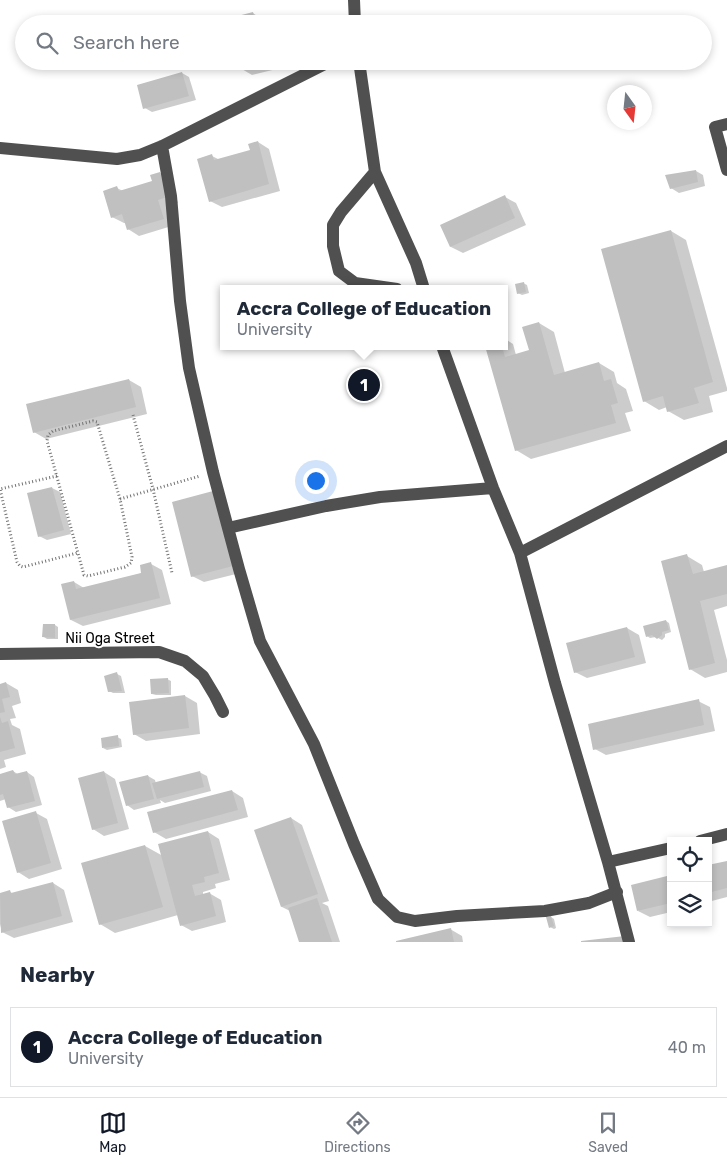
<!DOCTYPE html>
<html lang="en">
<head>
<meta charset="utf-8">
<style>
  :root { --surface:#fff; --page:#f6f6f7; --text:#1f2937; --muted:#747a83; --line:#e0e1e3; --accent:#111827 }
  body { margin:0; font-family:Rubik,sans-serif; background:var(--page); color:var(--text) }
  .controls { position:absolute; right:15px; bottom:15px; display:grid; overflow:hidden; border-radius:0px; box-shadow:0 2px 8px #0003 }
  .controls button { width:45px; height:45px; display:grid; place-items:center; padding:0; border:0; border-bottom:1px solid var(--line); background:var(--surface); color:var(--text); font:25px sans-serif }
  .compass { position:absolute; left:607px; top:85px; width:45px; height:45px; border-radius:50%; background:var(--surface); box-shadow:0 2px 8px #0003; rotate:165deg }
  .you { position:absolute; left:315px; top:480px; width:18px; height:18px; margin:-12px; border:4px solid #fff; border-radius:50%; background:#1a73e8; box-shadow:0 0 0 8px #1a73e833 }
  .badge { display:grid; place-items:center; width:32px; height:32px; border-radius:50%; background:var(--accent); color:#fff; font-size:16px; font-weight:700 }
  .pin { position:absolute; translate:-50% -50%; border:2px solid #fff; box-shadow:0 1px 5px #0006 }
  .popup { position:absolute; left:220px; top:285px; width:288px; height:65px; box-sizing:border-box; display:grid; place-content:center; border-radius:0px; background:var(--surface); filter:drop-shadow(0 1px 4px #0005); font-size:16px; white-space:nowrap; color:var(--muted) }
  .popup b { font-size:19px; color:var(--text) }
  .popup::after { content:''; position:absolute; left:50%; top:100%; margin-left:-10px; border:10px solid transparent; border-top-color:var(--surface) }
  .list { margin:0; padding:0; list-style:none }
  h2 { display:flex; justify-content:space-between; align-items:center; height:65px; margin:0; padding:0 20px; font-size:21px }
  h2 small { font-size:16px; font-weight:400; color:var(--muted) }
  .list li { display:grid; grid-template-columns:32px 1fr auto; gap:15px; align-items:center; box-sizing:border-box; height:80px; margin:0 10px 10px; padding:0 10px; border:1px solid var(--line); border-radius:0px }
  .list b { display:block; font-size:19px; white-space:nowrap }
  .list p { margin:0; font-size:16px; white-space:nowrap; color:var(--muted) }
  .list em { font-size:16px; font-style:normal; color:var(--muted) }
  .icon { flex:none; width:28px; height:28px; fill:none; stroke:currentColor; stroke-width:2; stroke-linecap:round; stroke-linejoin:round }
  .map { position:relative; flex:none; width:727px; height:942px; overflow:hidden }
  .search { position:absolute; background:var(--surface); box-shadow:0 2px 8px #0003; left:15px; right:15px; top:15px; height:55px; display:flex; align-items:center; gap:12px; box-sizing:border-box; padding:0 18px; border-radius:28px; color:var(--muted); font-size:19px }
  .sheet { height:155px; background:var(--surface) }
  nav { display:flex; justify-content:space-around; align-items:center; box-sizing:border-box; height:70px; border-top:1px solid var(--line); background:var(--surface); font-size:14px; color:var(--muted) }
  nav a { display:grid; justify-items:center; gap:2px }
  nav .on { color:var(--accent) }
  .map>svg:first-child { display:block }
</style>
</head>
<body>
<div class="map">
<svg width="727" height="942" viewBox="0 0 727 942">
  <rect width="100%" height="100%" fill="#fff"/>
  <path fill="#0003" d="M253,13l7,5 2,6h-29z
    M238,61h62l1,2 -49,12 -12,-7z
    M182,73l7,4 7,23 -44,12 -7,-4z
    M258,142l11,7 11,42 -58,16 -12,-6 2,-45 8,4 32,-9z
    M696,171l7,4 2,11 -26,7 -8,-5z
    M160,173l11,7 7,23 -9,3 6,19 -36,11 -11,-7 -2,-6h-2l-12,-6 5,-29 6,3 30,-9z
    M505,197l11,6 10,22 -63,28 -12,-6 -9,-22z
    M671,231l15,9 41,148v3l-18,5 4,16 -29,8 -16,-9 -1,-4 -8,3 -15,-9z
    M523,283l4,2 2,8 -7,2 -4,-2z
    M539,323l15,9 11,41 34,-10 15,9 3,11 9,6 7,22 -8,2 6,18 -100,28 -15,-9 -29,-104h17v-8l9,6 3,11 14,-4z
    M129,380l12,7 6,27 -101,25 -12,-7z
    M52,488l8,4 11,42 -24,6 -8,-4z
    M213,492l31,80 -40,10 -12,-6z
    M687,556l15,9 2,7 23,-5v39l-13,4 13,50v12l-22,6 -15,-9z
    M151,564l11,6 9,34 -88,22 -12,-6 3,-38 10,6 59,-15z
    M666,621l3,2 2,9 -6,2v3l-3,3 -6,-3 -6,1 -3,-2z
    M55,625l3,2v12h-11l-3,-2z
    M627,628l12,7 7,28 -59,15 -12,-6z
    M117,674l4,2 4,17h-12l-4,-2z
    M167,679l4,2v14h-15l-4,-1z
    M6,683l12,7 3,13 -9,3 4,12 -6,1 2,6 8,4 6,25 -22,6 2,7 -6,2v-84z
    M185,696l12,7 3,31 -54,7 -12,-7z
    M698,701l12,6 5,24 -109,24 -11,-6z
    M117,737l4,2 1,8 -15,3 -4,-2z
    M13,771l6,4 8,-3 7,5 8,28 -26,7 -8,-5 -2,-8 -6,2v-26z
    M104,772l11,7 14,50 -25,7 -11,-7z
    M199,772l8,4 4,15 -46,12 -5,-3 1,3 -27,7 -7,-5 21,-29 7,4 1,4z
    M232,791l11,7 5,19 -82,22 -12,-7z
    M36,813l11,6 15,50 -33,10 -11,-7z
    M291,818l11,7 27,76 -7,2 6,3 12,36h-39l-11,-31 -8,-4 -26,-76z
    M208,832l11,7 11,41 -15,4 1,4 -13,4v3l6,-2 12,7 5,22 -34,9 -11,-6 -3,-10 -63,18 -15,-9 45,-78 18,10z
    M727,862v35l-19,5v-35z
    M671,876v36l-21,5 -12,-6z
    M53,883l11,7 9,32 -59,16 -12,-6 -2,-8v-29l10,-3 4,2z
    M551,917l3,2 2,9 -2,1 -4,-2z
    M450,929l12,7 1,6h-64z"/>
  <path fill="#c0c0c0" d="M253,12l3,12h-24l-2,-6z
    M237,61h31v1l-29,7z
    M182,72l7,24 -46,13 -6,-24z
    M258,141l11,43 -60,18 -12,-43 15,-5 2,6 36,-10 -2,-6z
    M696,170l2,12 -28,7 -5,-14z
    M160,172l7,25 -9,3 6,19 -37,11 -5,-16 -11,4 -8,-27 14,-5 2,5 33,-10 -2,-6z
    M505,195l10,23 -65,29 -10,-22z
    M671,230l42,152 -19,6 5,15 -32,9 -4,-16 -20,6 -42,-153z
    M524,282l2,10 -9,2 -2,-10z
    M539,322l15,53 45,-13 5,19 7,-2 7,24 -7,2 5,18 -101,28 -30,-105h17l3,11 24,-7 -7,-23z
    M129,379l7,28 -103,26 -7,-29z
    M52,487l12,43 -26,7 -11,-44z
    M213,491l20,75 -42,11 -19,-75z
    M687,554l6,20 34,-9v29l-27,7 15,62 -26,7 -28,-109z
    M151,562l9,36 -90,22 -9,-36 13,-3 2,8 65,-16 -1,-8z
    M666,620l3,10 -7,2v3l-5,4 -5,-4 -6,2 -3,-11z
    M43,624h12v14l-13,-1z
    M627,627l8,30 -61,16 -8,-30z
    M117,672l5,19 -14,1 -4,-16z
    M168,678l1,15 -18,1 -1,-15z
    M6,682l4,15 -8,2 3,13 -5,1v-29z
    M185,695l4,33 -56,7 -4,-33z
    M699,699l5,26 -111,25 -5,-26z
    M0,717l2,6 6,-2 7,27 -15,4z
    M118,735l1,11 -17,2 -1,-10z
    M13,770l2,4 12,-3 8,30 -28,7 -4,-14 -3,1v-21z
    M104,771l14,52 -26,7 -14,-52z
    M200,771l4,16 -47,12 -5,-16z
    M148,775l6,24 -28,7 -7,-24z
    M232,790l6,20 -85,23 -6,-21z
    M36,811l15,52 -34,10 -15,-52z
    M291,817l27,77 -37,13 -27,-77z
    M208,831l11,42 -15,4 1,5 -13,3 3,11 15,-4 6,24 -36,10 -22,-82z
    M145,845l18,62 -64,18 -18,-62z
    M727,861v27l-19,5v-28z
    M671,875v28l-34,8 -6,-26z
    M53,882l9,34 -61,17 -1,-40 10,-3 1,3z
    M317,898l15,44h-33l-11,-34z
    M551,916l3,10 -5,2 -3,-11z
    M451,928l3,14h-58v-1z
    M625,936l1,6h-45v-1z"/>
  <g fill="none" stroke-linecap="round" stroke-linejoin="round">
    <path stroke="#727272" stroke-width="3" stroke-dasharray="1 2.5" stroke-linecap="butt" d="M133,415l20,74 19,84
      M57,476l-57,13 17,73 3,4 3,1 54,-14
      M120,499l-23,-77 -4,-1 -40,10 -5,4 -1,6 37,134 4,1 37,-9 6,-4 1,-6 -12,-58 80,-23"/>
    <path stroke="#505050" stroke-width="12" d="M354,0l1,24
      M359,61l16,111 41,91 8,26
      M727,124l-12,3 12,43
      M162,146l9,50 9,105 9,67 24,104 26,97 21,72 54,103 40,100 24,55 19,18 18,4 42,-5 88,-5 44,-8 28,-11
      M0,148l117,11 23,-4 22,-9 169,-85
      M375,172l-34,40 -8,13v21l6,25 16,12 42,6
      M442,346l51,142 27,65 35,130 53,179 21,80
      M228,528l98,-22 54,-9 113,-9
      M520,553l207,-107
      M0,654l159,-2 26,9 18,15 12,20 8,16
      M700,841l27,-7
      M608,862l63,-14"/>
  </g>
  <g text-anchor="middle" stroke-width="4" stroke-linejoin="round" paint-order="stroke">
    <g font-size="14" fill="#000" stroke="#fff">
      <text x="110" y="643">Nii Oga Street</text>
    </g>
  </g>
</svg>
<div class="controls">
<button><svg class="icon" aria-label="locate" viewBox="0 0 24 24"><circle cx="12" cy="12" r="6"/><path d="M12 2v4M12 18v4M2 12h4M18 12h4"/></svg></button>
<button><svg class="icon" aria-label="layers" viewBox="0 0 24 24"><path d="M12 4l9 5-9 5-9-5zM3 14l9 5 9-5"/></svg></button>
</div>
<svg class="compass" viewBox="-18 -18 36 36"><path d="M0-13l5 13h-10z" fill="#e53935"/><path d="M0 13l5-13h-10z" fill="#747a83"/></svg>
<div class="you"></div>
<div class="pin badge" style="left:364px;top:385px">1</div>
<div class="popup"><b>Accra College of Education</b>University</div>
<div class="search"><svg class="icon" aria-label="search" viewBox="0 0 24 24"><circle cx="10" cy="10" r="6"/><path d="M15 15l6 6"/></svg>Search here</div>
</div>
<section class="sheet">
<h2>Nearby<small></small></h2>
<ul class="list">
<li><span class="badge">1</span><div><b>Accra College of Education</b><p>University</p></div><em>40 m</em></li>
</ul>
</section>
<nav>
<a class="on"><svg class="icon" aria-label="map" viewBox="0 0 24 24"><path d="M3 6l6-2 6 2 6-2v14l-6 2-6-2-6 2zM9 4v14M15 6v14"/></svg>Map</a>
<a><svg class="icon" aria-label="directions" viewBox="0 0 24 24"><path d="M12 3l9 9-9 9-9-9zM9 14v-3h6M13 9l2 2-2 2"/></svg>Directions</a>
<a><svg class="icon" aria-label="saved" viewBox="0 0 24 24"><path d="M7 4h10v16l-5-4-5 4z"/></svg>Saved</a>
</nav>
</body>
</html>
